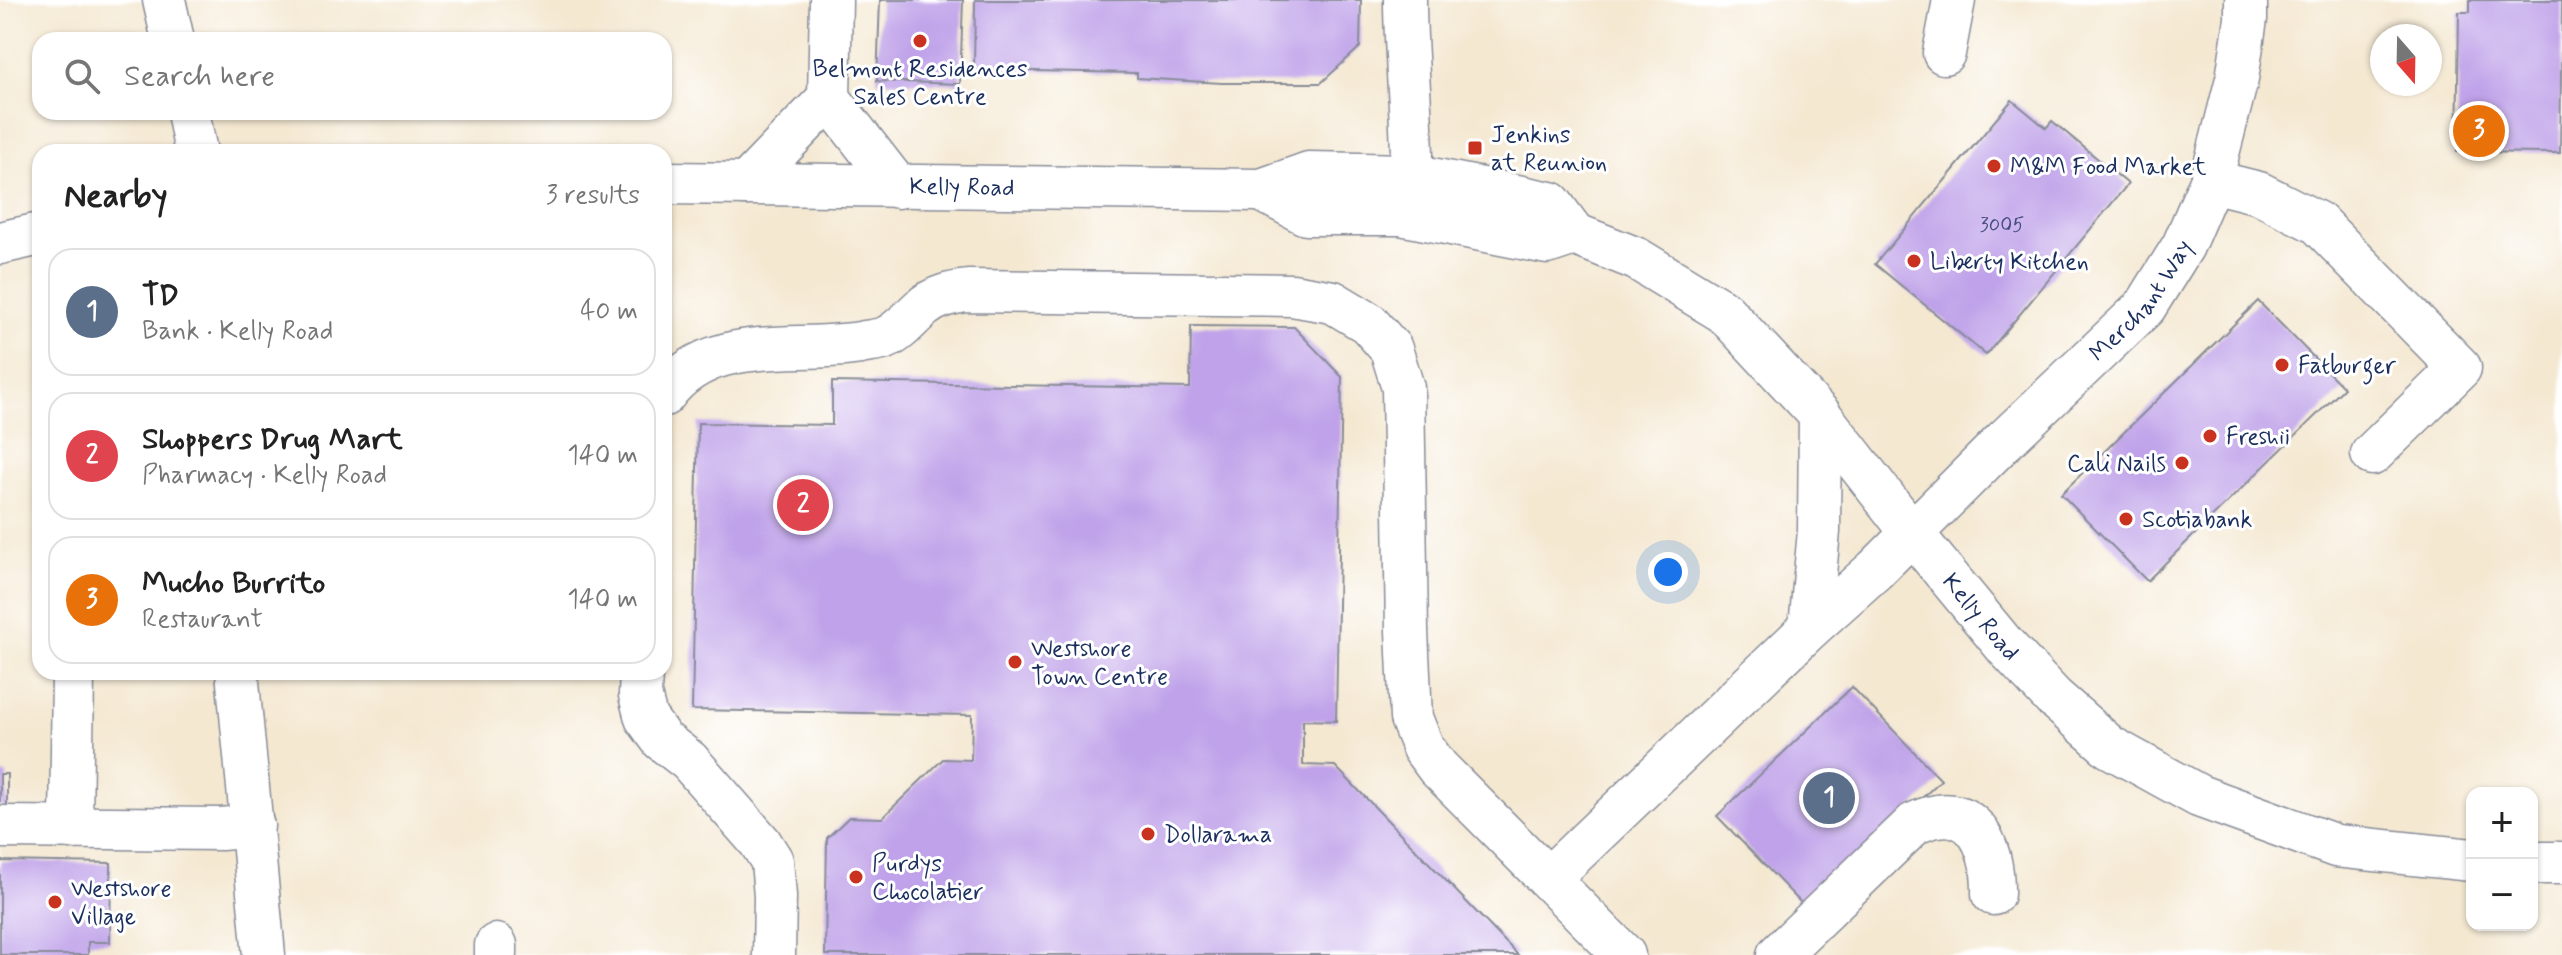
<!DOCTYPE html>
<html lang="en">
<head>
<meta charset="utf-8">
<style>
  :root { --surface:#fff; --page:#f2f2f2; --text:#222; --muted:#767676; --line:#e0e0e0; --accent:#1a73e8 }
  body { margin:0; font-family:Mynerve,sans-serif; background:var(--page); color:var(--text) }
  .controls { position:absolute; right:24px; bottom:24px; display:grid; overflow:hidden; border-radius:16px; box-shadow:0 2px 6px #0004 }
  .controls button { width:72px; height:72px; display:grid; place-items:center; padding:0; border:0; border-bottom:2px solid var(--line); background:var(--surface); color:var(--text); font:40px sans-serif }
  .compass { position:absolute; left:2370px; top:24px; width:72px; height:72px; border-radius:50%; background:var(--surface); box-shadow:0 2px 6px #0004; rotate:160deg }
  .you { position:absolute; left:1668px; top:572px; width:28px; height:28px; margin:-20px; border:6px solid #fff; border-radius:50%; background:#1a73e8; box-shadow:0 0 0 12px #1a73e833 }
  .badge { display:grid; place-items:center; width:52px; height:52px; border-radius:50%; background:var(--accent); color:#fff; font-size:26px; font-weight:700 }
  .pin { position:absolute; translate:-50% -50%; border:4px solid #fff; box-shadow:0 2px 8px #0006 }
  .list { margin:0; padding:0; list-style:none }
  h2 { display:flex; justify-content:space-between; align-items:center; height:104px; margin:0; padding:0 32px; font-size:34px }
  h2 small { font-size:26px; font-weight:400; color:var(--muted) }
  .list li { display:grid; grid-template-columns:52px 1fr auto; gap:24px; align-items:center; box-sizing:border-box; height:128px; margin:0 16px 16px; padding:0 16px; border:2px solid var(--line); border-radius:24px }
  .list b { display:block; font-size:30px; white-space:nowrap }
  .list p { margin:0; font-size:26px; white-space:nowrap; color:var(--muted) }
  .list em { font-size:26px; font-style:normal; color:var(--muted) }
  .icon { flex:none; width:44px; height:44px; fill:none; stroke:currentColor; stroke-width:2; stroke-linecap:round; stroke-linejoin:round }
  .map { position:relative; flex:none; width:2562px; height:955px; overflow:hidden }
  .search { position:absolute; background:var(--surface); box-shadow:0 2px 6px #0004; left:32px; top:32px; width:640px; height:88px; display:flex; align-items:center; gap:20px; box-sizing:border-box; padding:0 28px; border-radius:24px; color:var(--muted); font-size:30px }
  .panel { position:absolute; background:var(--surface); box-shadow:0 2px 6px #0004; left:32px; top:144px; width:640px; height:536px; border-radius:24px }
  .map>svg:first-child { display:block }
</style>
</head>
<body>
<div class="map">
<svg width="2562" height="955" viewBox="0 0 2562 955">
  <rect width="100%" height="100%" fill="#fff"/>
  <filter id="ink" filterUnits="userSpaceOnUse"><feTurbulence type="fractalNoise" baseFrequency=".0125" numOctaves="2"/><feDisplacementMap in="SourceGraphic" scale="16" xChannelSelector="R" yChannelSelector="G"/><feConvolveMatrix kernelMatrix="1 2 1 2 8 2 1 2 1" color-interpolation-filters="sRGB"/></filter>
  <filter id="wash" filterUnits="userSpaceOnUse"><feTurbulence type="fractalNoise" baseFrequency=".006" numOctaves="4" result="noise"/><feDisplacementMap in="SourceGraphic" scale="32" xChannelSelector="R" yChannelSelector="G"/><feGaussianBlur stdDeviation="1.8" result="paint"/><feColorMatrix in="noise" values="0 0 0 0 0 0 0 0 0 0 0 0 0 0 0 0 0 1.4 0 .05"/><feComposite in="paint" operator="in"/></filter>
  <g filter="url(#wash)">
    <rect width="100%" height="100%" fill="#f4e8d1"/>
    <g id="blocks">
      <path fill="#bfa2e9" d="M880,0h83l-3,84 -83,-3z
        M975,0h386l-1,47 -39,36h-99l-85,-5v-5l-163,-3z
        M2470,0h92l-2,153 -103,-1 2,-140h11z
        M2012,100l34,28 6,-7 76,63 -142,171 -111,-91z
        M2258,301l86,87 -197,193 -86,-87z
        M1191,326l103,1 48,50 -6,344 -33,-1v45l32,1 183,189h-693l2,-117 22,-21 33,1 61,-59 28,1 1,-45 -280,-5 6,-287 134,2v-43l358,6z
        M1852,687l89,93 -134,129 -90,-93z
        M0,774h7v33h-7z
        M0,861l111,2 -1,79h-22v13h-88z"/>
    </g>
  </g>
  <g filter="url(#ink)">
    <use href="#blocks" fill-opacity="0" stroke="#888c98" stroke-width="2"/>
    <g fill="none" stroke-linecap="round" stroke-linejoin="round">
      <defs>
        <g id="minor">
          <path d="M164,0l9,40"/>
          <path d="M831,0l-2,98 69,89"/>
          <path d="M1405,0c0,59 8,116 7,175"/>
          <path d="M1944,53l10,-53"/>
          <path d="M188,112l8,40"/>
          <path d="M2211,181l48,12 59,30 142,145 -88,86"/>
          <path id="s1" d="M664,183l597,7 48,-17 103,2 139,28 23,31 63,25 87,53 96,103 92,118 94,114 47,50 57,50 89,49 137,50 136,14"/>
          <path d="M746,184l83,-86"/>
          <path d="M1261,190l45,24h94l147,29 27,-9"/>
          <path d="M0,243l40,-9"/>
          <path d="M664,395c46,-63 129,-41 196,-52 8,-2 17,-2 25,-5 14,-5 26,-21 38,-31 14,-11 28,-14 45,-16l324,4 41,7 35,21 23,26 12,39 4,243 4,87 12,30 15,20 186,187"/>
          <path d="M1810,628l9,-97 1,-116"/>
          <path d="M237,672l27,283"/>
          <path d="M641,672l-1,23 6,23 16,22 27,21 71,81 12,19 3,35 -1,59"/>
          <path d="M0,827l221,2 32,-3"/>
          <path d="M71,828l2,-156"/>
          <path d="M2532,863h30"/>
          <path id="s2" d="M1549,878l261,-250 65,-58 129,-129 141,-134 38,-61 28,-65 26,-102 9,-60v-19"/>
          <path d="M496,955v-10"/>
          <path d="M1778,955l136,-131c57,-29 80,19 79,70"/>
        </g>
      </defs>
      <use href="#minor" stroke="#888c98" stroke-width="45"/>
      <use href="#minor" stroke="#fff" stroke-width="42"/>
    </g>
  </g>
  <g fill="#c8321e" stroke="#fff" stroke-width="3">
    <circle cx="920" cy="41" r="8"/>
    <rect x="1467" y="140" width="16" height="16" rx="4"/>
    <circle cx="1994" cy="166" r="8"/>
    <circle cx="1914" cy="261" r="8"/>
    <circle cx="2282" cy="365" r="8"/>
    <circle cx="2210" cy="436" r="8"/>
    <circle cx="2182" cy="463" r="8"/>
    <circle cx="2126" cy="519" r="8"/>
    <circle cx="1015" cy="662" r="8"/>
    <circle cx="1148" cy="834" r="8"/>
    <circle cx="856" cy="877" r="8"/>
    <circle cx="55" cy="902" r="8"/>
  </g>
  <g text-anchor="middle" stroke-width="6" stroke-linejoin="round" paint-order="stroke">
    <g font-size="20" fill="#444c81">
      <text x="2002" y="231">3005</text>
    </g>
    <g font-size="24" fill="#1b2f5e" stroke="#fff" text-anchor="start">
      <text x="920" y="76" text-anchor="middle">Belmont Residences<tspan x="920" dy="28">Sales Centre</tspan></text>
      <text x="1491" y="142">Jenkins<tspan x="1491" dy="28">at Reunion</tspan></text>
      <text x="2010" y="174">M&amp;M Food Market</text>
      <text x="1930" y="269">Liberty Kitchen</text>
      <text x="2298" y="373">Fatburger</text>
      <text x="2226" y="444">Freshii</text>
      <text x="2166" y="471" text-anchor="end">Cali Nails</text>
      <text x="2142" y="527">Scotiabank</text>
      <text x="1031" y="656">Westshore<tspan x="1031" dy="28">Town Centre</tspan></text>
      <text x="1164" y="842">Dollarama</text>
      <text x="872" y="871">Purdys<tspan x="872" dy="28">Chocolatier</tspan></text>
      <text x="71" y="896">Westshore<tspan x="71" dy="28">Village</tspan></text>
    </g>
    <g font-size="24" fill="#1b2f5e" stroke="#fff">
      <text dy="8" stroke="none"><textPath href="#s1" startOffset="298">Kelly Road</textPath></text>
      <text dy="8" stroke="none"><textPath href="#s2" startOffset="828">Merchant Way</textPath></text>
      <text dy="8" stroke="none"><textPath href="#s1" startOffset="1500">Kelly Road</textPath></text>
    </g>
  </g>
</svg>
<div class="controls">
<button>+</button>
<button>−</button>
</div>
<svg class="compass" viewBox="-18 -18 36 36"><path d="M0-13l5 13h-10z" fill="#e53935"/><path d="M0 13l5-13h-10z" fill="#767676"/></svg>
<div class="you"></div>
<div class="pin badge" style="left:1829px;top:798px;background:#5c6f8a">1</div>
<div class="pin badge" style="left:803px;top:505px;background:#e0444e">2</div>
<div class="pin badge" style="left:2479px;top:131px;background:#e8710a">3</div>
<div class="search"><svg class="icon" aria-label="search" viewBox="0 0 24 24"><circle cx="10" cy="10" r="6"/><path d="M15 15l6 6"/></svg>Search here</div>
<section class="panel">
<h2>Nearby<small>3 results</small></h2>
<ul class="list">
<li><span class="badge" style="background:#5c6f8a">1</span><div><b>TD</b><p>Bank · Kelly Road</p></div><em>40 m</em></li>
<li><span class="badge" style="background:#e0444e">2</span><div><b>Shoppers Drug Mart</b><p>Pharmacy · Kelly Road</p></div><em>140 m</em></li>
<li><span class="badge" style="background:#e8710a">3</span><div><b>Mucho Burrito</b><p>Restaurant</p></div><em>140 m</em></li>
</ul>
</section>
</div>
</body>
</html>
